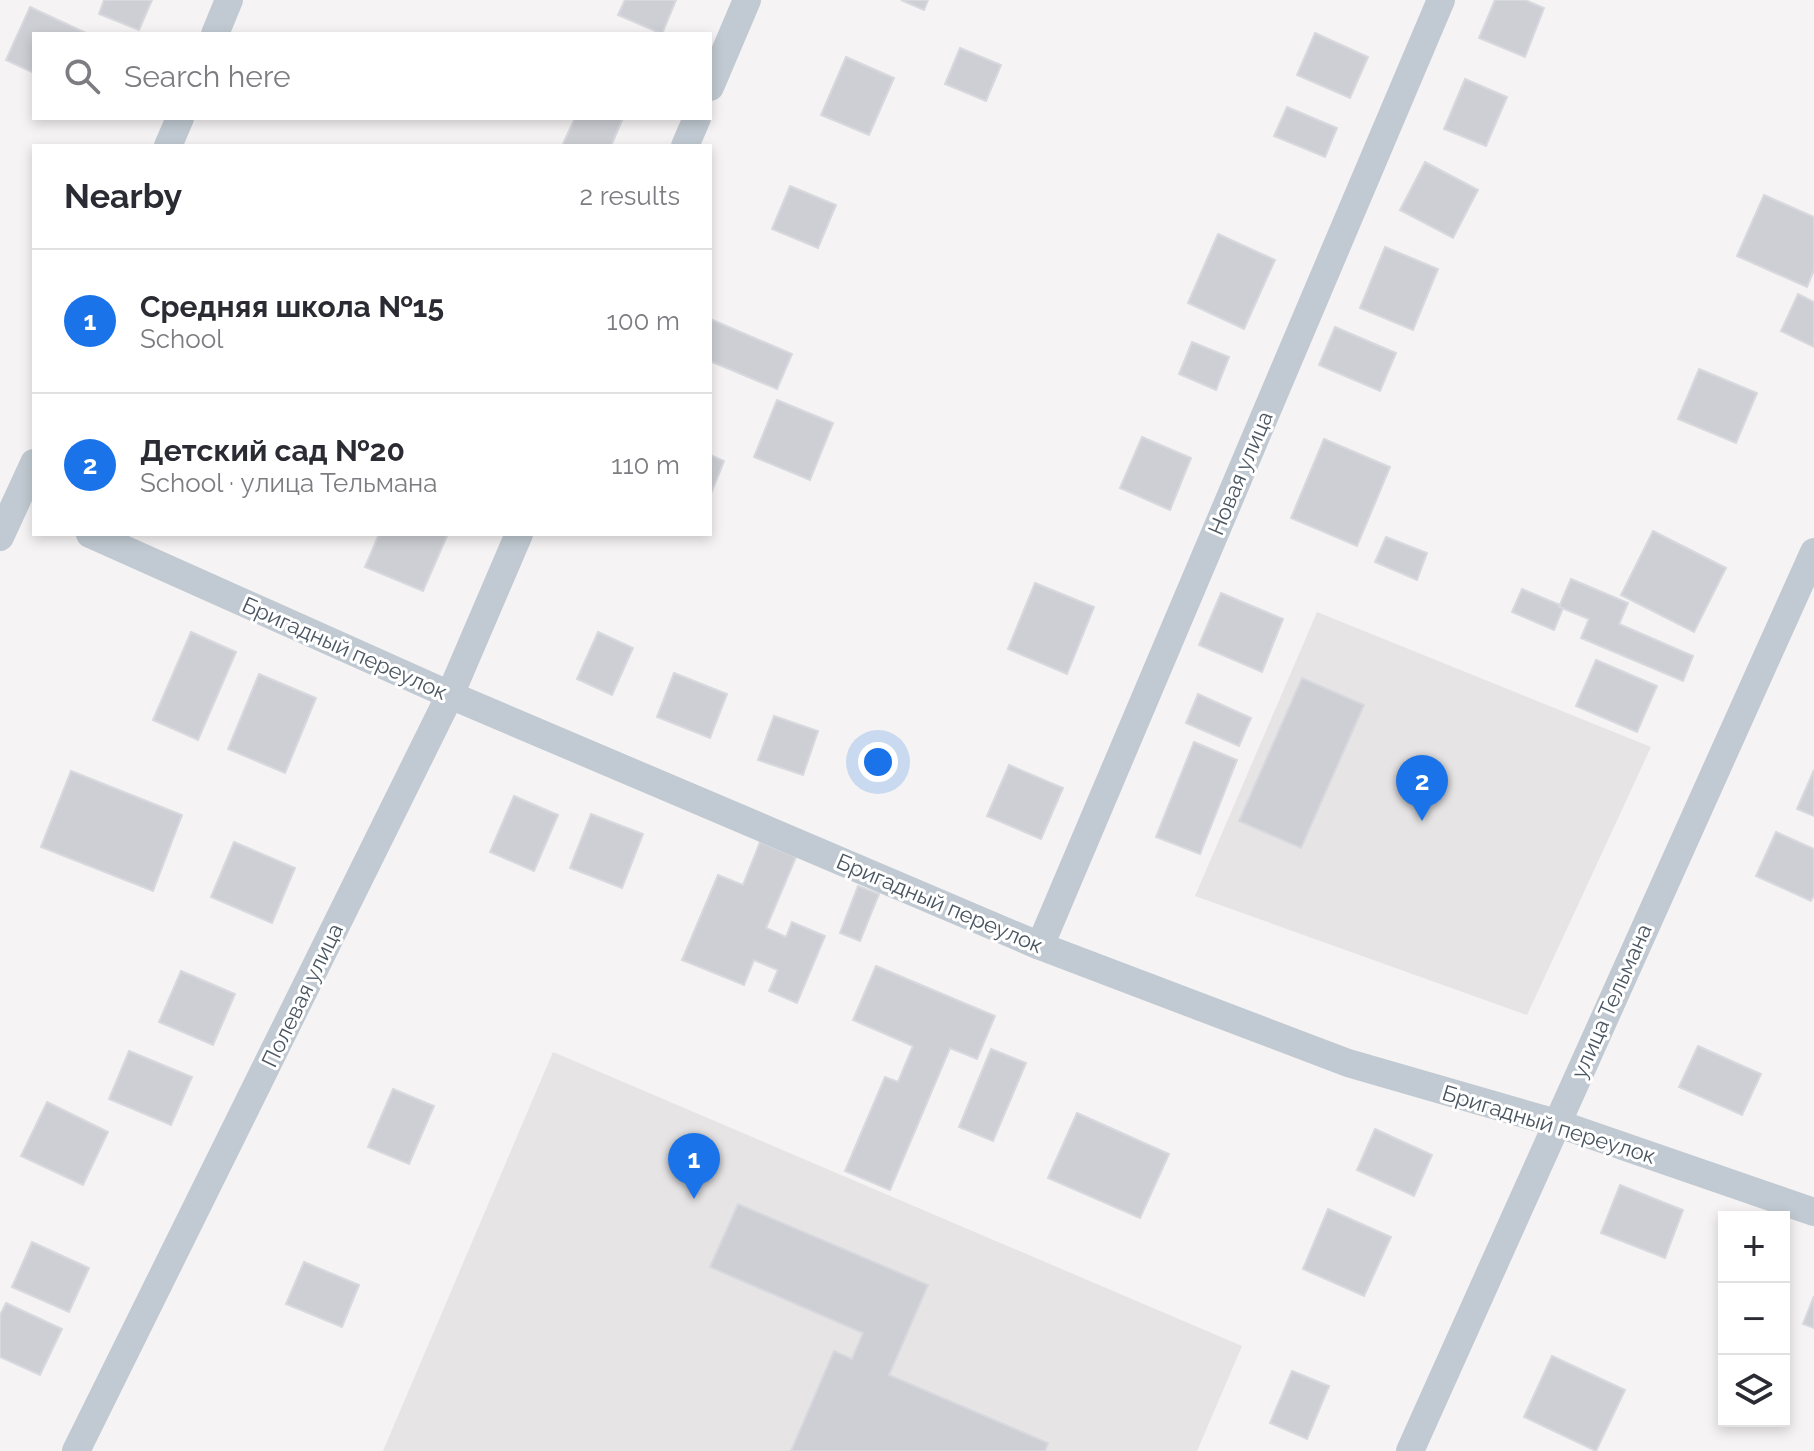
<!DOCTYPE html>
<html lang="en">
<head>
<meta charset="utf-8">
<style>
  :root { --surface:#fff; --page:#f7f7f7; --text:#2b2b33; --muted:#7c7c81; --line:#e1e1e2; --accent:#1a73e8 }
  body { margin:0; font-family:Raleway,sans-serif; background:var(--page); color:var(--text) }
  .controls { position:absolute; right:24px; bottom:24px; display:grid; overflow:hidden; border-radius:0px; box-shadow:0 4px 12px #0003 }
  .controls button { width:72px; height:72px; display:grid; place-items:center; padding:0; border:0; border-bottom:2px solid var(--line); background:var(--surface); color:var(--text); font:40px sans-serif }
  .you { position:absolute; left:878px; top:762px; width:28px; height:28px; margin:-20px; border:6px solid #fff; border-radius:50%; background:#1a73e8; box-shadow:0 0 0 12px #1a73e833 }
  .badge { display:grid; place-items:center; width:52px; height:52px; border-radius:50%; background:var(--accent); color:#fff; font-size:26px; font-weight:700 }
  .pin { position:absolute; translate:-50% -66px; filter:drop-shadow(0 2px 4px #0008) }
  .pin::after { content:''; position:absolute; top:42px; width:28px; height:24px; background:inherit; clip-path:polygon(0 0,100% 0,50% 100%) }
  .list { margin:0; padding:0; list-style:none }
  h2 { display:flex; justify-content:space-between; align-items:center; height:104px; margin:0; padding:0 32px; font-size:34px }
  h2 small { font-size:26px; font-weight:400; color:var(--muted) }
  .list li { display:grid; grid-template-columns:52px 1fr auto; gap:24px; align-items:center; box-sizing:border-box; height:144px; padding:0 32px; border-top:2px solid var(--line) }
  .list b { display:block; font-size:30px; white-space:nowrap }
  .list p { margin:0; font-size:26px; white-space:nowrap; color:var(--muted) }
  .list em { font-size:26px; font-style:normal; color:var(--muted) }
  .icon { flex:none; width:44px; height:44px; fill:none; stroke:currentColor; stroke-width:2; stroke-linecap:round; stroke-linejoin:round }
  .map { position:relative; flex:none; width:1814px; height:1451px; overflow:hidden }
  .search { position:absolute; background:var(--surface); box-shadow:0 4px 12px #0003; left:32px; top:32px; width:680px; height:88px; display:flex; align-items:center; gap:20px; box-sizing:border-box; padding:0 28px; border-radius:0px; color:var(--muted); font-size:30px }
  .panel { position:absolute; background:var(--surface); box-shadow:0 4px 12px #0003; left:32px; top:144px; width:680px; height:392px; border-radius:0px }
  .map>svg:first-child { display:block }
</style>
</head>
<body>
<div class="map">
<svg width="1814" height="1451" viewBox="0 0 1814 1451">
  <rect width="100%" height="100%" fill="#f5f3f3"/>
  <path fill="#e6e4e5" d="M1317,612l334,135 -124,268 -332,-119z
    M553,1052l689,294 -45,105h-814z"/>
  <path fill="#cdcfd5" stroke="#d7d9de" stroke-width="2" d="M104,0h48l-13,30 -40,-16z
    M625,0h51l-14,34 -44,-19z
    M901,0h27l-4,10z
    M1495,0h30l19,8 -19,49 -46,-19z
    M30,7l58,27h-54v39l-28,-13z
    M1315,33l53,24 -18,41 -53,-23z
    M960,48l41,17 -15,36 -41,-17z
    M846,57l48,21 -25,57 -48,-20z
    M1465,79l42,18 -21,49 -42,-17z
    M1287,107l50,21 -12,29 -51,-21z
    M575,118h48l-12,28h-49z
    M1425,162l53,28 -25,48 -53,-28z
    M790,186l46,19 -18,43 -46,-19z
    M1764,195l50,22v53l-7,17 -70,-31z
    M1218,234l57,26 -31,69 -56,-26z
    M1385,247l53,22 -25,61 -53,-22z
    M1798,294l16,8v45l-33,-16z
    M710,319l82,35 -15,35 -67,-28z
    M1335,327l61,26 -16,38 -61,-26z
    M1192,342l37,15 -13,33 -37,-16z
    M1699,369l58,24 -21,50 -58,-24z
    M777,400l56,23 -23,57 -56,-23z
    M1142,437l49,21 -21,52 -50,-22z
    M1324,439l66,28 -33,79 -66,-28z
    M710,455l14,6 -14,35z
    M1653,531l73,37 -32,64 -73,-37z
    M379,534h63l5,2 -24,55 -58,-24z
    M1386,537l41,16 -10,27 -42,-18z
    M1571,579l57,24 -9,21 74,32 -10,25 -102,-43 8,-19 -30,-12z
    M1035,583l59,24 -27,67 -59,-25z
    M1522,589l38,16 -1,2 4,1 -9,22 -42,-18z
    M1221,593l62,26 -21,53 -63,-27z
    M191,632l45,20 -38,88 -45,-20z
    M598,632l35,16 -21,47 -35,-16z
    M1596,660l61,26 -20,46 -61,-26z
    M674,673l53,21 -17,44 -53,-21z
    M259,674l57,24 -31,75 -57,-24z
    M1302,678l62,27 -63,143 -62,-27z
    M1198,694l53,24 -12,28 -53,-23z
    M774,716l44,15 -15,44 -45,-15z
    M1194,742l43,18 -37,94 -44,-17z
    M1009,765l54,23 -22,51 -54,-23z
    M1814,770v46l-17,-7z
    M71,771l111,44 -29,76 -112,-44z
    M514,796l44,19 -24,56 -44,-19z
    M591,814l52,20 -21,54 -52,-20z
    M1776,832l38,17v46l-3,6 -55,-25z
    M234,842l61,26 -23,55 -61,-26z
    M760,842l36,15 -30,71 20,9 6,-15 33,14 -28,67 -28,-12 9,-21 -24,-10 -10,25 -62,-25 36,-85 25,10z
    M858,886l21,8 -19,47 -20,-8z
    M876,966l119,50 -18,43 -27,-11 -60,142 -45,-19 40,-94 13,5 15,-36 -60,-26z
    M181,971l54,23 -22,51 -54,-23z
    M1698,1046l63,28 -19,41 -63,-28z
    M991,1049l35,14 -33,78 -34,-14z
    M129,1051l63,26 -21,48 -62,-26z
    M393,1089l41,17 -25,58 -41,-17z
    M47,1102l61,30 -25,53 -62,-29z
    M1077,1113l92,41 -29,64 -92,-40z
    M1375,1129l57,26 -18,41 -57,-26z
    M1620,1185l63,25 -18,48 -64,-25z
    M738,1204l190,81 -39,90 159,68 -3,8h-254l43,-100 18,8 11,-26 -153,-66z
    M1328,1209l63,28 -27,59 -61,-27z
    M32,1242l57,26 -20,44 -57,-25z
    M304,1262l55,23 -17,42 -56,-23z
    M1814,1296v32l-11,-4z
    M6,1303l56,26 -22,46 -40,-18v-42z
    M1552,1356l73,34 -29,61 -72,-34z
    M1292,1371l37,15 -22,53 -37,-16z"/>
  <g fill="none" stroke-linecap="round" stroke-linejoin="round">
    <path stroke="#c1cad2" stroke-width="28" d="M215,34l14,-34
      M710,87l37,-87
      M168,146l12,-28
      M685,146l12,-28
      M90,534l360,161 590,251 308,117 208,60 258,89
      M0,537l34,-74
      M1040,946l401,-946
      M76,1451l374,-756 69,-161
      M1410,1451l404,-899"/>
  </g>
  <g text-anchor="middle" stroke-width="6" stroke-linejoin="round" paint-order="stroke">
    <g font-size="22" fill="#4a5661" stroke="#fff">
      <text transform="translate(1240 473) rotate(-67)" y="8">Новая улица</text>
      <text transform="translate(345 648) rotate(24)" y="8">Бригадный переулок</text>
      <text transform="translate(940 903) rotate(23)" y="8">Бригадный переулок</text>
      <text transform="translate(302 995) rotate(-64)" y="8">Полевая улица</text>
      <text transform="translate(1611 1001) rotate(-66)" y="8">улица Тельмана</text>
      <text transform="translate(1549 1124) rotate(17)" y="8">Бригадный переулок</text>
    </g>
  </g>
</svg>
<div class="controls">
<button>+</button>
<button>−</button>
<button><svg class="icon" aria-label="layers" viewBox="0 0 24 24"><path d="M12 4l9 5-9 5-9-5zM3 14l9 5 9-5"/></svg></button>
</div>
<div class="you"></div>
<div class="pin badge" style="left:694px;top:1199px">1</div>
<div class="pin badge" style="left:1422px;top:821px">2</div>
<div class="search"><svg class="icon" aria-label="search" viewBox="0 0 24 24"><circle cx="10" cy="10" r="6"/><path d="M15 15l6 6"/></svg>Search here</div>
<section class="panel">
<h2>Nearby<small>2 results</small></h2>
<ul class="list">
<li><span class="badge">1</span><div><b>Средняя школа №15</b><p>School</p></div><em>100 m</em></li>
<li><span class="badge">2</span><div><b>Детский сад №20</b><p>School · улица Тельмана</p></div><em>110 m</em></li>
</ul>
</section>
</div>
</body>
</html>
